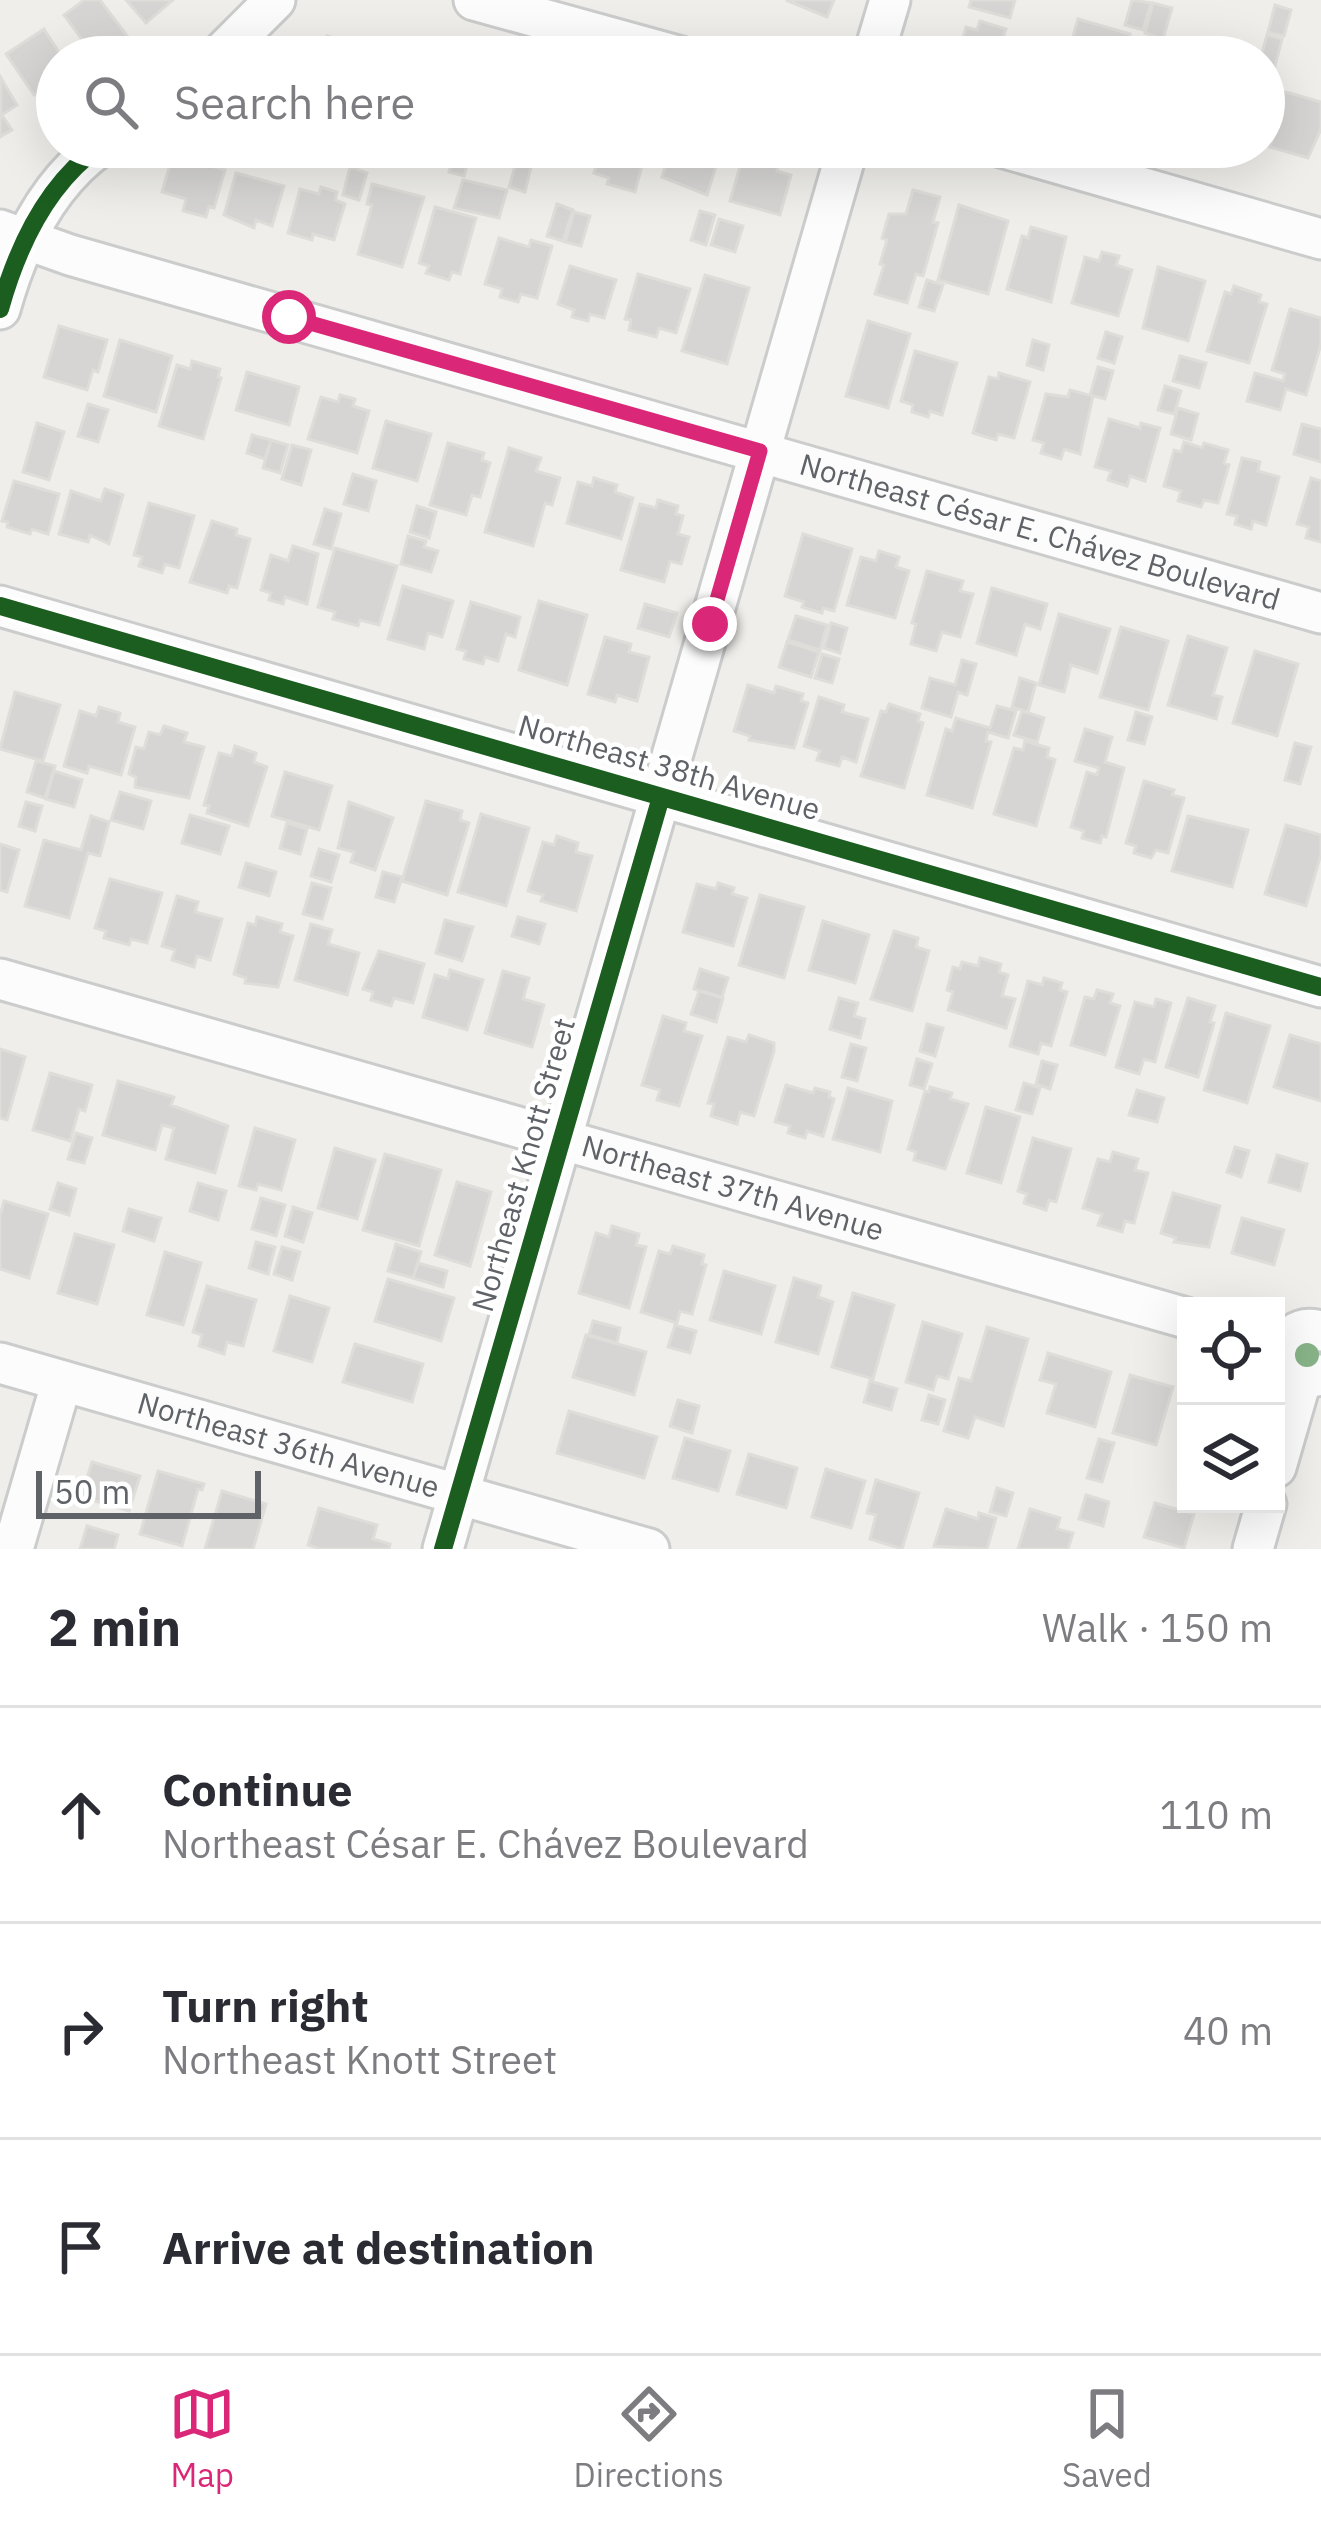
<!DOCTYPE html>
<html lang="en">
<head>
<meta charset="utf-8">
<style>
  :root { --surface:#fff; --page:#f7f7f7; --text:#2b2b33; --muted:#7c7c81; --line:#e1e1e2; --accent:#db2777 }
  body { margin:0; font-family:"IBM Plex Sans",sans-serif; background:var(--page); color:var(--text) }
  .controls { position:absolute; right:36px; bottom:36px; display:grid; overflow:hidden; border-radius:0px; box-shadow:0 12px 48px #0002 }
  .controls button { width:108px; height:108px; display:grid; place-items:center; padding:0; border:0; border-bottom:3px solid var(--line); background:var(--surface); color:var(--text); font:60px sans-serif }
  .scale { position:absolute; left:36px; bottom:30px; width:225px; box-sizing:border-box; padding-left:12px; border:6px solid #5f6368; border-top:0; font-size:33px; line-height:42px; white-space:nowrap; color:#5f6368; -webkit-text-stroke:9px #fff; paint-order:stroke }
  .stop { position:absolute; width:36px; height:36px; margin:-27px; border:9px solid #db2777; border-radius:50%; background:#fff }
  .stop.end { background:#db2777; border-color:#fff; box-shadow:0 3px 12px #0008 }
  .list { margin:0; padding:0; list-style:none }
  h2 { display:flex; justify-content:space-between; align-items:center; height:156px; margin:0; padding:0 48px; font-size:51px }
  h2 small { font-size:39px; font-weight:400; color:var(--muted) }
  .list li { display:grid; grid-template-columns:78px 1fr auto; gap:36px; align-items:center; box-sizing:border-box; height:216px; padding:0 48px; border-top:3px solid var(--line) }
  .list b { display:block; font-size:45px; white-space:nowrap }
  .list p { margin:0; font-size:39px; white-space:nowrap; color:var(--muted) }
  .list em { font-size:39px; font-style:normal; color:var(--muted) }
  .icon { flex:none; width:66px; height:66px; fill:none; stroke:currentColor; stroke-width:2; stroke-linecap:round; stroke-linejoin:round }
  .map { position:relative; flex:none; width:1321px; height:1549px; overflow:hidden }
  .search { position:absolute; background:var(--surface); box-shadow:0 12px 48px #0002; left:36px; right:36px; top:36px; height:132px; display:flex; align-items:center; gap:30px; box-sizing:border-box; padding:0 42px; border-radius:66px; color:var(--muted); font-size:45px }
  .sheet { height:804px; background:var(--surface) }
  nav { display:flex; justify-content:space-around; align-items:center; box-sizing:border-box; height:168px; border-top:3px solid var(--line); background:var(--surface); font-size:33px; color:var(--muted) }
  nav a { display:grid; justify-items:center; gap:6px }
  nav .on { color:var(--accent) }
  .map>svg:first-child { display:block }
</style>
</head>
<body>
<div class="map">
<svg width="1321" height="1549" viewBox="0 0 1321 1549">
  <rect width="100%" height="100%" fill="#efeeea"/>
  <path fill="#d6d5d3" stroke="#deddd9" stroke-width="3" d="M84,0h16l28,37 -22,17 -3,-3 -8,6 -31,-42z
    M126,0h47l-27,23z
    M786,0h48l-7,17z
    M971,0h44l-5,18 -41,-11z
    M1132,0l19,3 -8,27 -18,-5z
    M1153,3l19,5 -9,31 -18,-6z
    M1275,5l16,5 -7,26 -16,-4z
    M1078,19l52,15 -7,23h-56z
    M980,21l26,8 -4,12 15,4 -3,12h-57l9,-30 11,3z
    M44,29l18,28h-5v28l-6,4 -3,-4 -14,10 -28,-41z
    M1267,35l15,4 -7,27 -11,-3 -3,-6z
    M327,36l58,17 -1,4h-63z
    M1,78l16,27 -15,10 10,15 -12,7z
    M1286,92l35,10v27l-13,29 -38,-11 4,-12 -4,-1 12,-41z
    M456,147l15,4 -7,25 -15,-4z
    M532,147h54l-5,17 -33,-9 -2,8 -17,-5z
    M602,147h45l-12,45 -28,-8 2,-6 -15,-5z
    M671,147l50,3 -14,45 -45,-18z
    M191,148l20,6 -3,11 17,5 -11,38 -5,-2 -3,11 -23,-6 3,-12 -24,-7 11,-37 15,4z
    M757,152l23,7 -3,12 14,4 -11,40 -50,-14 12,-41 11,4z
    M516,163l15,4 -6,25 -16,-5z
    M350,167l17,6 -8,27 -16,-5z
    M236,173l48,13 -12,40 -16,-6 -2,8 -30,-13z
    M463,180l44,10 -8,28 -45,-10z
    M372,184l52,13 -22,70 -44,-13 14,-49 -5,-1z
    M321,187l16,5 -2,8 10,4 -11,36 -21,-6 -1,6 -24,-7 12,-44 19,5z
    M913,190l27,7 -7,25 5,1 -15,53 -7,-2 -9,29 -32,-9 9,-29 -4,-1 7,-24 -5,-2 7,-24h17z
    M557,204l16,6 -10,31 -16,-5z
    M959,205l49,16 -20,73 -50,-14z
    M435,207l41,11 -16,56 -8,-2 -3,8 -23,-7 3,-7 -10,-3z
    M700,211l15,4 -9,30 -15,-5z
    M574,212l16,4 -9,30 -16,-4z
    M719,219l24,7 -8,26 -24,-7z
    M1031,227l35,10 -15,65 -44,-13 15,-53 6,2z
    M499,238l30,9 2,-7 21,6 -15,52 -16,-4 -3,8 -18,-5 2,-8 -17,-5z
    M1102,252l17,4 -3,9 16,5 -14,46 -46,-13 13,-46 14,4z
    M570,266l46,14 -12,38 -14,-4 -2,7 -16,-4 2,-7 -16,-6z
    M1158,267l47,14 -17,60 -45,-13z
    M638,274l52,15 -14,44 -17,-5 -3,9 -27,-7 2,-10 -6,-1z
    M705,275l44,13 -22,76 -45,-13z
    M927,280l16,5 -9,26 -15,-4z
    M1234,286l27,9 -2,7 8,2 -18,59 -42,-12 18,-59 6,2z
    M1290,309l31,9v26l-15,51 -20,-6 -6,21 -33,-9 8,-28 28,8 2,-7 -13,-4z
    M868,321l42,13 -22,74 -42,-12z
    M59,326l48,14 -9,32 -5,-2 -6,20 -43,-13z
    M1106,332l16,5 -8,26 -16,-5z
    M120,340l52,16 -16,56 -52,-16z
    M1033,340l16,5 -6,25 -16,-5z
    M915,351l42,12 -15,52 -12,-4 -2,6 -16,-5 1,-7 -12,-4z
    M1180,356l26,7 -7,25 -26,-7z
    M192,361l28,8 -2,8 3,1 -18,61 -44,-13 18,-61 13,4z
    M1098,367l15,4 -8,28 -15,-4z
    M247,372l52,15 -10,38 -53,-15z
    M999,373l31,9 -16,56 -16,-4 -2,6 -23,-7 16,-56 9,2z
    M1165,386l16,5 -7,23 -16,-4z
    M1070,390l23,6 -13,58 -16,-5 -3,10 -20,-6 3,-10 -11,-3 13,-46 22,3z
    M340,395l15,4 -2,7 16,5 -12,42 -49,-14 13,-42 17,5z
    M88,404l20,6 -10,32 -20,-6z
    M1178,408l20,6 -7,26 -20,-6z
    M1109,419l31,9 1,-5 19,5 -15,53 -15,-5 -3,10 -19,-6 3,-9 -16,-4z
    M386,421l45,13 -14,47 -44,-13z
    M37,423l27,9 -15,48 -26,-8z
    M1302,424l19,5v33l-27,-8z
    M252,435l19,5 -6,19 -18,-6z
    M271,440l17,5 -8,28 -17,-5z
    M1184,442l18,6 2,-5 24,7 -4,13 5,2 -11,38 -14,-3 -3,7 -23,-6 3,-10 -17,-5 10,-36 7,2z
    M448,443l36,10 -2,7 8,3 -10,34 -8,-2 -6,20 -36,-10z
    M292,445l19,5 -10,35 -19,-6z
    M509,448l32,10 -5,13 24,7 -8,27 -7,-2 -12,43 -48,-14z
    M1242,458l18,4 -2,9 21,6 -13,48 -13,-4 -2,8 -16,-5 2,-8 -10,-2z
    M353,474l23,7 -8,30 -24,-7z
    M594,478l23,7 -2,7 18,6 -12,41 -54,-16 11,-41 14,4z
    M1311,478l10,3v61l-15,-4 3,-11 -12,-3z
    M14,481l45,13 -11,40 -16,-5 -2,5 -23,-7 1,-5 -6,-1z
    M105,489l18,6 -14,49 -19,-9 -2,7 -29,-8 12,-43 30,10z
    M658,500l20,6 -2,8 7,2 -5,18 11,3 -8,27 -11,-3 -6,21 -43,-12 19,-66 16,4z
    M149,503l45,13 -15,52 -14,-4 -3,9 -23,-7 3,-9 -8,-2z
    M417,506l19,6 -7,26 -19,-6z
    M325,509l16,5 -10,35 -17,-5z
    M212,521l25,8 -1,6 14,4 -13,49 -8,-2 -2,7 -37,-11z
    M803,534l49,15 -18,62 -11,-3 -1,5 -20,-6 2,-5 -19,-6z
    M408,536l18,5 -2,6 14,4 -7,21 -30,-8z
    M293,546l25,8 -11,50 -22,-7 -2,7 -14,-4 2,-7 -10,-3 10,-35 17,6z
    M335,548l62,18 -18,59 -19,-5 -2,6 -25,-7 2,-7 -17,-5z
    M879,551l20,6 -3,10 13,4 -14,47 -48,-13 14,-48 15,4z
    M927,571l36,10 -3,10 13,3 -13,43 -18,-5 -6,19 -25,-7 5,-20 -4,-1z
    M403,586l50,15 -11,36 -14,-4 -4,16 -36,-10z
    M992,588l55,16 -7,25 -15,-5 -9,31 -39,-12z
    M539,601l48,14 -20,70 -48,-15z
    M471,602l49,15 -5,20 -9,-3 -8,27 -13,-4 -2,7 -19,-5 2,-8 -9,-2z
    M645,604l32,9 -8,24 -31,-9z
    M1059,614l51,15 -13,44 -26,-8 -7,27 -25,-7z
    M796,616l31,9 -7,25 -32,-10z
    M831,623l16,5 -7,25 -16,-5z
    M1121,627l47,14 -20,69 -48,-13z
    M1188,636l39,12 -14,47 9,2 -6,22 -48,-14z
    M605,637l26,7 -2,8 20,5 -12,44 -20,-6 -2,7 -27,-8z
    M787,642l32,10 -8,25 -32,-10z
    M1255,651l43,13 -21,72 -44,-13z
    M822,654l17,5 -7,24 -17,-5z
    M962,660l14,4 -9,31 -9,-3 -7,25 -29,-9 8,-30 25,7z
    M1020,678l16,5 -8,29 -16,-5z
    M748,685l26,8 2,-7 27,8 -2,7 7,2 -14,45 -45,-8 1,-4 -16,-5z
    M15,692l45,13 -17,56 -43,-12z
    M819,697l25,8 -2,7 26,7 -12,43 -14,-5 -3,9 -22,-6 3,-9 -16,-5z
    M889,704l31,10 -2,7 5,2 -19,65 -43,-12 20,-65 5,1z
    M997,706l19,5 -8,27 -20,-6 -2,9 5,1 -19,66 -45,-13 19,-66 6,2 4,-13 34,10z
    M99,707l21,6 -2,9 17,5 -14,48 -32,-9 -2,7 -23,-7 16,-55 16,5z
    M1022,711l22,7 -7,24 -23,-7z
    M1136,712l16,5 -8,27 -16,-4z
    M164,726l23,7 -3,9 20,5 -15,51 -54,-11 1,-10 -7,-3 7,-27 8,2 5,-17 11,3z
    M1085,729l27,8 -7,25 19,6 -18,69 -4,-1 -2,7 -18,-5 2,-7 -13,-4 16,-55 10,3 2,-7 -24,-7z
    M1025,741l24,7 -2,9 8,3 -19,66 -42,-12 20,-66 9,2z
    M1295,743l16,4 -11,37 -15,-4z
    M235,746l21,7 -2,9 13,5 -19,59 -41,-13 2,-7 -5,-1 15,-52 13,3z
    M36,761l19,5 -10,32 -18,-6z
    M54,771l28,9 -8,27 -28,-8z
    M285,772l47,14 -13,44 -47,-14z
    M1144,781l30,9 -2,5 12,3 -16,55 -12,-3 -5,8 -17,-5 2,-7 -10,-3z
    M120,792l31,9 -8,28 -32,-9z
    M426,801l36,10 -2,9 9,3 -22,72 -45,-14z
    M26,802l16,4 -7,25 -16,-5z
    M349,802l44,16 -18,52 -24,-8 3,-10 -16,-4z
    M481,814l48,14 -23,78 -48,-14z
    M190,815l39,11 -9,28 -38,-11z
    M91,816l18,6 -9,34 -12,-3 -19,65 -44,-12 19,-66 37,10z
    M1188,816l60,14 -16,57 -60,-16z
    M287,823l20,6 -7,25 -20,-6z
    M1286,825l35,10v19l-15,52 -41,-12z
    M557,836l21,7 -2,9 16,4 -16,55 -35,-10 2,-6 -15,-4 15,-49 11,3z
    M0,844l19,6 -12,42 -7,-2z
    M319,849l20,6 -8,27 -20,-6z
    M246,863l30,9 -7,24 -30,-9z
    M383,872l19,5 -8,25 -18,-5z
    M110,879l52,14 -15,50 -16,-4 -2,6 -25,-7 2,-7 -11,-3z
    M312,883l19,5 -9,31 -19,-5z
    M718,883l16,5 -2,6 15,4 -14,48 -50,-14 14,-48 19,5z
    M760,895l44,12 -20,71 -45,-13z
    M177,896l21,6 -3,10 27,7 -12,41 -13,-4 -3,11 -22,-7 3,-10 -13,-4z
    M257,917l25,7 -2,8 13,4 -15,51 -33,-4 1,-5 -12,-4 14,-51 7,2z
    M518,917l27,7 -6,20 -27,-8z
    M445,920l28,7 -11,34 -26,-8z
    M823,921l46,14 -14,48 -46,-13z
    M311,924l21,6 -4,14 31,9 -12,42 -52,-15z
    M894,931l24,7 -2,9 13,4 -17,60 -41,-12z
    M379,951l45,13 -11,39 -19,-5 -3,8 -20,-6 2,-8 -10,-3z
    M980,958l21,6 -2,8 9,3 -6,21 13,3 -9,29 -58,-18 5,-18 -6,-2 6,-23 7,2 2,-7 16,4z
    M700,969l28,9 -6,19 -28,-8z
    M450,970l33,10 -16,50 -44,-13 12,-42 13,4z
    M503,971l26,7 -6,21 21,6 -12,42 -47,-14z
    M1044,978l18,5 -2,7 7,2 -16,54 -10,-3 -3,11 -28,-8 18,-65 14,4z
    M1097,990l16,4 -3,9 10,3 -15,49 -34,-10 14,-48 9,2z
    M699,991l24,7 -7,24 -25,-8z
    M839,998l19,5 -4,13 11,3 -5,19 -30,-9z
    M1188,998l27,8 -5,16 4,1 -16,54 -32,-10z
    M1156,999l15,4 -16,59 -11,-3 -5,15 -23,-7 19,-65 19,5z
    M1226,1013l44,13 -23,77 -43,-13z
    M663,1016l23,7 -2,8 18,5 -23,70 -22,-6 3,-10 -18,-5z
    M927,1024l16,4 -8,28 -15,-5z
    M749,1035l25,8v8l-20,65 -14,-4 -3,12 -26,-8 3,-12 -6,-1 20,-66 18,5z
    M1290,1035l31,9v57l-47,-14z
    M851,1044l15,4 -9,33 -15,-4z
    M0,1049l25,8 -18,63 -7,-2z
    M917,1059l15,5 -8,25 -14,-4z
    M1042,1061l15,4 -7,24 -14,-5z
    M50,1073l42,12 -7,26 -6,-2 -9,32 -37,-11z
    M118,1081l56,16 -3,8 57,21 -13,47 -49,-14 8,-31 -12,-3 -7,25 -52,-15z
    M1024,1083l16,5 -8,26 -16,-4z
    M786,1085l27,8 2,-5 15,4 -1,5 5,2 -11,37 -16,-5 -2,7 -17,-5 2,-7 -15,-4z
    M930,1087l22,6 -2,6 18,5 -23,65 -31,-9 2,-8 -8,-3 17,-58 4,1z
    M848,1088l44,13 -12,51 -47,-13z
    M1137,1090l27,8 -7,24 -28,-7z
    M986,1107l34,10 -19,66 -34,-10z
    M255,1128l40,12 -14,50 -23,-6 -2,6 -17,-4z
    M76,1133l16,5 -8,25 -16,-4z
    M1033,1138l38,11 -15,53 -7,-2 -3,10 -22,-7 3,-9 -9,-3z
    M1235,1147l14,4 -8,26 -14,-5z
    M335,1148l40,12 -18,59 -39,-11z
    M1113,1152l25,7 -3,11 13,3 -14,50 -9,-2 -3,11 -24,-7 4,-11 -19,-6 15,-49 12,3z
    M385,1154l56,16 -22,76 -56,-16z
    M1277,1155l30,9 -7,27 -31,-9z
    M457,1182l34,10 -21,74 -35,-11z
    M58,1183l18,6 -7,26 -19,-6z
    M198,1183l28,8 -8,29 -28,-9z
    M1173,1193l47,13 -11,41 -35,-5 2,-4 -15,-5z
    M261,1198l24,7 -9,31 -24,-7z
    M4,1201l44,13 -19,64 -29,-9v-53z
    M293,1207l19,6 -9,29 -18,-6z
    M129,1209l32,9 -7,23 -31,-10z
    M1242,1218l42,12 -10,35 -42,-12z
    M612,1226l27,8 -3,11 10,2 -17,61 -50,-15 17,-60 13,4z
    M75,1234l39,11 -17,59 -39,-11z
    M256,1242l19,5 -7,27 -19,-6z
    M396,1244l25,8 -8,26 -25,-7z
    M673,1246l31,9 -2,9 4,1 -14,49 -12,-3 -3,12 -36,-11 18,-61 11,3z
    M282,1247l18,5 -8,28 -18,-6z
    M165,1252l36,11 -18,62 -36,-10z
    M418,1263l29,8 -4,16 -30,-9z
    M724,1271l51,15 -14,48 -51,-14z
    M794,1278l27,8 -3,11 15,5 -15,52 -42,-12z
    M388,1279l66,19 -13,43 -66,-20z
    M207,1286l49,14 -13,46 -16,-4 -3,12 -25,-8 3,-11 -9,-3z
    M853,1293l41,12 -21,74 -41,-12z
    M290,1296l39,12 -17,54 -38,-11z
    M593,1321l27,7 -3,15 -28,-8z
    M923,1322l39,12 -14,45 -11,-3 -4,14 -27,-8z
    M675,1325l21,6 -6,22 -22,-6z
    M987,1327l41,12 -25,87 -28,-9 -7,21 -24,-7 15,-53 12,3z
    M586,1335l60,17 -12,43 -61,-18z
    M355,1344l68,20 -11,38 -69,-20z
    M1048,1353l63,19 -16,55 -48,-14 9,-29 -16,-4z
    M1130,1375l43,12 -17,58 -43,-12z
    M870,1381l27,8 -6,21 -27,-8z
    M929,1395l16,5 -7,24 -16,-4z
    M678,1400l21,6 -7,27 -22,-7z
    M569,1411l88,26 -13,41 -87,-25z
    M685,1438l45,13 -12,40 -45,-13z
    M1099,1439l15,4 -12,39 -15,-4z
    M749,1454l48,14 -11,40 -49,-14z
    M92,1462l48,14 -11,35 -48,-14z
    M826,1469l39,12 -14,47 -39,-11z
    M158,1471l46,13 -2,6 -4,-1 -16,57 -42,-12z
    M876,1480l43,13 -17,56 -32,-10 6,-24 -9,-2z
    M997,1488l16,5 -7,23 -16,-4z
    M222,1491l44,13 -13,45h-48z
    M1086,1495l23,7 -6,24 -24,-7z
    M1155,1503l39,11 -10,34 -40,-11z
    M319,1508l58,17 -4,14 17,5 -1,5h-69l-12,-4z
    M946,1509l32,10 1,-6 17,5 -9,31 -53,-3z
    M1030,1509l30,9 -3,11 16,4 -5,16h-50z
    M87,1526l31,9 -4,14h-34z"/>
  <g fill="none" stroke-linecap="round" stroke-linejoin="round">
    <defs>
      <g id="minor">
        <path d="M474,0l207,57"/>
        <path d="M218,57l57,-57"/>
        <path d="M873,57l17,-57"/>
        <path d="M1001,147l320,92"/>
        <path id="s1" d="M0,230l70,25 1251,358"/>
        <path d="M0,309c17,-61 46,-124 99,-162"/>
        <path d="M0,606l1321,381"/>
        <path id="s2" d="M0,979l1186,339"/>
        <path d="M1321,1331c-47,-13 -48,57 0,44"/>
        <path id="s3" d="M0,1363l649,186"/>
        <path d="M1276,1467l26,-90"/>
        <path d="M13,1549l49,-168"/>
        <path d="M443,1549l405,-1402"/>
        <path d="M1253,1549l13,-45"/>
      </g>
    </defs>
    <use href="#minor" stroke="#cbcccc" stroke-width="45"/>
    <use href="#minor" stroke="#fdfcfc" stroke-width="39"/>
    <defs>
      <path id="cycleway" d="M0,309c17,-61 46,-124 99,-162
        M0,606l1321,381
        M443,1549l218,-752"/>
    </defs>
    <use href="#cycleway" stroke="#fff" stroke-width="26"/>
    <use href="#cycleway" stroke="#1b5e20" stroke-width="18"/>
  </g>
  <circle fill="#88b388" cx="1307" cy="1355" r="12"/>
  <g fill="none" stroke-linecap="round" stroke-linejoin="round">
    <path stroke="#db2777" stroke-width="15" d="M289,317l471,134 -50,173"/>
  </g>
  <g text-anchor="middle" stroke-width="9" stroke-linejoin="round" paint-order="stroke">
    <g font-size="30" fill="#5f6368" stroke="#fff">
      <text dy="10" stroke="none"><textPath href="#s1" startOffset="1083">Northeast César E. Chávez Boulevard</textPath></text>
      <text transform="translate(669 768) rotate(16)" y="10">Northeast 38th Avenue</text>
      <text transform="translate(524 1165) rotate(-74)" y="10">Northeast Knott Street</text>
      <text dy="10" stroke="none"><textPath href="#s2" startOffset="762">Northeast 37th Avenue</textPath></text>
      <text dy="10" stroke="none"><textPath href="#s3" startOffset="300">Northeast 36th Avenue</textPath></text>
    </g>
  </g>
</svg>
<div class="controls">
<button><svg class="icon" aria-label="locate" viewBox="0 0 24 24"><circle cx="12" cy="12" r="6"/><path d="M12 2v4M12 18v4M2 12h4M18 12h4"/></svg></button>
<button><svg class="icon" aria-label="layers" viewBox="0 0 24 24"><path d="M12 4l9 5-9 5-9-5zM3 14l9 5 9-5"/></svg></button>
</div>
<div class="scale">50 m</div>
<div class="stop" style="left:289px;top:317px"></div>
<div class="stop end" style="left:710px;top:624px"></div>
<div class="search"><svg class="icon" aria-label="search" viewBox="0 0 24 24"><circle cx="10" cy="10" r="6"/><path d="M15 15l6 6"/></svg>Search here</div>
</div>
<section class="sheet">
<h2>2 min<small>Walk · 150 m</small></h2>
<ul class="list">
<li><svg class="icon" aria-label="ahead" viewBox="0 0 24 24"><path d="M12 20V5M6 11l6-6 6 6"/></svg><div><b>Continue</b><p>Northeast César E. Chávez Boulevard</p></div><em>110 m</em></li>
<li><svg class="icon" aria-label="right" viewBox="0 0 24 24"><path d="M7 20v-9h11M14 6l5 5-5 5"/></svg><div><b>Turn right</b><p>Northeast Knott Street</p></div><em>40 m</em></li>
<li><svg class="icon" aria-label="arrive" viewBox="0 0 24 24"><path d="M6 21V4h12l-3 4 3 4H6"/></svg><div><b>Arrive at destination</b></div></li>
</ul>
</section>
<nav>
<a class="on"><svg class="icon" aria-label="map" viewBox="0 0 24 24"><path d="M3 6l6-2 6 2 6-2v14l-6 2-6-2-6 2zM9 4v14M15 6v14"/></svg>Map</a>
<a><svg class="icon" aria-label="directions" viewBox="0 0 24 24"><path d="M12 3l9 9-9 9-9-9zM9 14v-3h6M13 9l2 2-2 2"/></svg>Directions</a>
<a><svg class="icon" aria-label="saved" viewBox="0 0 24 24"><path d="M7 4h10v16l-5-4-5 4z"/></svg>Saved</a>
</nav>
</body>
</html>
